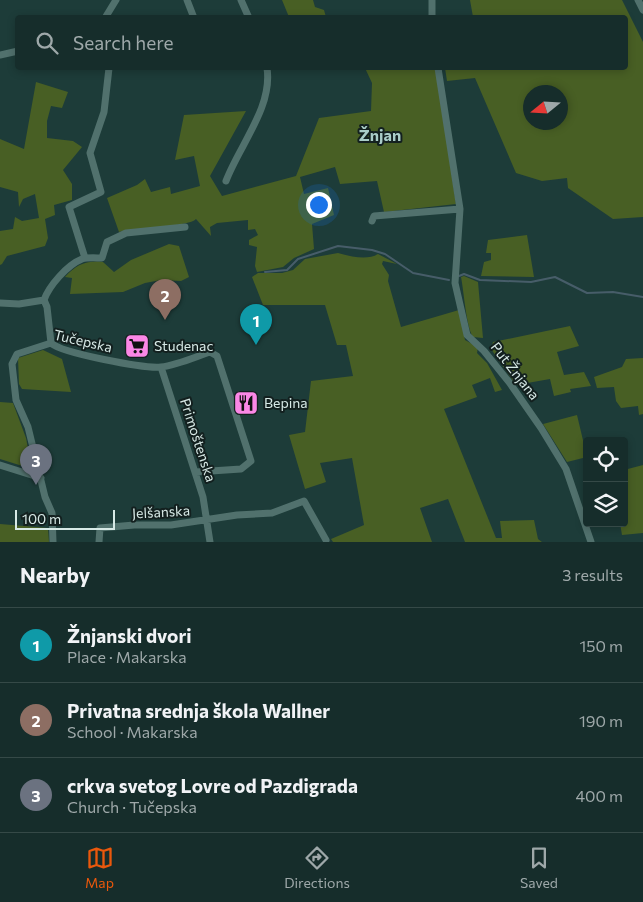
<!DOCTYPE html>
<html lang="en">
<head>
<meta charset="utf-8">
<style>
  :root { --surface:#162d2b; --page:#1f3533; --text:#f1f3f6; --muted:#9ea8a9; --line:#354947; --accent:#ea580c }
  body { margin:0; font-family:Commissioner,sans-serif; background:var(--page); color:var(--text) }
  .controls { position:absolute; right:15px; bottom:15px; display:grid; overflow:hidden; border-radius:5px; box-shadow:0 2px 8px #0003 }
  .controls button { width:45px; height:45px; display:grid; place-items:center; padding:0; border:0; border-bottom:1px solid var(--line); background:var(--surface); color:var(--text); font:25px sans-serif }
  .compass { position:absolute; left:523px; top:85px; width:45px; height:45px; border-radius:50%; background:var(--surface); box-shadow:0 2px 8px #0003; rotate:252deg }
  .scale { position:absolute; left:15px; bottom:12px; width:100px; box-sizing:border-box; padding-left:5px; border:2px solid #d7e9e6; border-top:0; font-size:14px; line-height:18px; white-space:nowrap; color:#d7e9e6; -webkit-text-stroke:4px #13201f; paint-order:stroke }
  .you { position:absolute; left:318px; top:204px; width:18px; height:18px; margin:-12px; border:4px solid #fff; border-radius:50%; background:#1a73e8; box-shadow:0 0 0 8px #1a73e833 }
  .badge { display:grid; place-items:center; width:32px; height:32px; border-radius:50%; background:var(--accent); color:#fff; font-size:16px; font-weight:700 }
  .pin { position:absolute; translate:-50% -41px; filter:drop-shadow(0 1px 2px #0008) }
  .pin::after { content:''; position:absolute; top:26px; width:18px; height:15px; background:inherit; clip-path:polygon(0 0,100% 0,50% 100%) }
  .list { margin:0; padding:0; list-style:none }
  h2 { display:flex; justify-content:space-between; align-items:center; height:65px; margin:0; padding:0 20px; font-size:21px }
  h2 small { font-size:16px; font-weight:400; color:var(--muted) }
  .list li { display:grid; grid-template-columns:32px 1fr auto; gap:15px; align-items:center; box-sizing:border-box; height:75px; padding:0 20px; border-top:1px solid var(--line) }
  .list b { display:block; font-size:19px; white-space:nowrap }
  .list p { margin:0; font-size:16px; white-space:nowrap; color:var(--muted) }
  .list em { font-size:16px; font-style:normal; color:var(--muted) }
  .icon { flex:none; width:28px; height:28px; fill:none; stroke:currentColor; stroke-width:2; stroke-linecap:round; stroke-linejoin:round }
  .map { position:relative; flex:none; width:643px; height:542px; overflow:hidden }
  .search { position:absolute; background:var(--surface); box-shadow:0 2px 8px #0003; left:15px; right:15px; top:15px; height:55px; display:flex; align-items:center; gap:12px; box-sizing:border-box; padding:0 18px; border-radius:5px; color:var(--muted); font-size:19px }
  .sheet { height:290px; background:var(--surface) }
  nav { display:flex; justify-content:space-around; align-items:center; box-sizing:border-box; height:70px; border-top:1px solid var(--line); background:var(--surface); font-size:14px; color:var(--muted) }
  nav a { display:grid; justify-items:center; gap:2px }
  nav .on { color:var(--accent) }
  .map>svg:first-child { display:block }
</style>
</head>
<body>
<div class="map">
<svg width="643" height="542" viewBox="0 0 643 542">
  <rect width="100%" height="100%" fill="#1d3c39"/>
  <path fill="#485f24" fill-rule="evenodd" d="M282,0h31l2,7 9,3 2,7h-37z
    M470,0h152l21,42v175l-30,2 -45,-31 -1,-10 -25,3 -26,-8 -41,-95 -28,3 -2,-13h181v-50l-153,-1zM560,92v30h-30v-30z
    M365,68h71l20,136 -72,8 -7,-31 -37,3 -5,-17 -35,10 4,17 24,-6 6,27 -22,9 2,25 -20,9 -11,9 -26,5 -2,-6 2,-19 -8,-2v-5l9,-5 -3,-6 -7,1v-10l-31,3 -7,4 1,9 -15,-17c-7,8 -61,9 -77,13l-12,-34 30,-13 8,-6 6,13 19,-5 1,7 29,-8 -6,-30 -19,4 9,-45 62,-4 -36,65 12,20 74,-20 23,-58 52,-7 1,-28z
    M36,82l32,10 -6,16 -11,-2 -4,15v17l26,3 9,6 -19,23 9,14v16l-18,5 1,10 -10,4 3,19 -3,8 -38,10 -5,8 -2,1v-34l13,-2 2,-12 7,4 17,-3 -4,-24 -12,5 -4,8 -1,-15 -18,-5v-48l24,10z
    M527,235l7,42 -53,-1 3,-14 7,-2v-7h-5l2,-13z
    M169,244l10,2 10,31 -8,4 -20,-1 -16,3 -22,9 -53,2 2,-16 -7,-1c11,-12 21,-17 38,-15l11,10 17,-12z
    M338,253c11,3 29,8 40,1l19,10 -14,-3 -1,3 7,11 -1,6 13,46 58,-17 6,30 13,7 -1,6 10,10 15,27 -7,2 -5,-14 -18,7 5,12 -33,12 52,129h6l-2,-17 34,-1 4,19 4,3h-77l-17,-43 -28,9 12,34h-99l-2,-3 33,-14 -12,-67 -32,5 6,19 -21,7 -16,-54 16,-3 6,-51 42,-5 -7,-31h-9l-12,-40h-62l-11,-28 6,-4h24l11,-3 12,-11z
    M464,276l14,6 5,56 -10,-1c-7,-11 -9,-45 -12,-60z
    M570,326l9,20 -22,6 7,23 20,-3 7,14 -21,3 1,3 -17,4 -4,-17 -34,6 -25,-36 2,-7z
    M43,350l19,9 9,33 -49,-3 -3,-5 -1,-26z
    M643,358v56l-4,1 -1,-9 -17,2 -5,-7 -2,-14 -17,1 -3,-11 28,-10 4,-8z
    M0,402l13,1 13,35 6,31 -32,-10z
    M577,415l10,42 -20,5 -24,-38z
    M643,465v68l-21,2 -2,-12h4v-53z
    M0,524l48,4 1,14h-49z"/>
  <g fill="none" stroke-linecap="round" stroke-linejoin="round">
    <path stroke="#475d69" stroke-width="2" d="M265,272l22,-2 11,-11 40,-13 34,4 13,4 28,19 36,7
      M459,276l5,-2 16,6 51,2 24,-5 32,16 26,-1 30,5"/>
    <path stroke="#51716d" stroke-width="7" d="M187,0l7,18
      M241,0l8,18
      M638,0l5,10
      M105,18l11,-18
      M432,18v-18
      M0,55l18,-4
      M438,68l22,141 -5,74 12,52 17,16 25,31 32,46 25,41 25,73
      M226,181c13,-35 47,-74 41,-113
      M372,221l2,-5 86,-7
      M85,258l-16,-51 32,-15 -11,-39 14,-41 5,-44
      M44,300c5,-14 23,-35 38,-41 6,-2 14,-1 20,-1l5,-16 19,-9 59,-6
      M44,300l3,7 4,36
      M0,303l19,1 25,-4
      M51,343c10,10 95,26 110,24 16,-2 34,-10 49,-15l7,4 34,105 -10,8 -45,3
      M51,343l-34,11 -5,10 4,36 12,27 17,70 7,16 1,29
      M161,367l42,130 7,45
      M0,465l41,13
      M99,542l1,-14 34,-3h37l66,-10 35,-2 32,-12 22,39"/>
  </g>
  <defs>
    <symbol id="supermarket-square" viewBox="-11 -11 22 22"><rect x="-9" y="-9" width="18" height="18" rx="4" fill="#fb87e6" stroke="#13201f"/><path d="M-6-5.5h2.5l.6 2H6L4.5 2H-2.5L-4.4-4H-6ZM-1.5 3.2a1.3 1.3 0 1 0 .1 0ZM3 3.2a1.3 1.3 0 1 0 .1 0Z" fill="#111"/></symbol>
    <symbol id="restaurant-square" viewBox="-11 -11 22 22"><rect x="-9" y="-9" width="18" height="18" rx="4" fill="#fb87e6" stroke="#13201f"/><path d="M-5-6h1v4h1v-4h1v4h1v-4h1v5L-1.5 .5V6h-2V.5L-5-1ZM5-6V6H3V1.5H1.5Q1.5-4 5-6Z" fill="#111"/></symbol>
  </defs>
  <g fill-rule="evenodd">
    <use href="#supermarket-square" x="123" y="332" width="28" height="28"/>
    <use href="#restaurant-square" x="232" y="389" width="28" height="28"/>
  </g>
  <g text-anchor="middle" stroke-width="4" stroke-linejoin="round" paint-order="stroke">
    <g font-size="14" fill="#d7e9e6" stroke="#13201f">
      <text transform="translate(83 341) rotate(13)" y="5">Tučepska</text>
      <text transform="translate(515 371) rotate(52)" y="5">Put Žnjana</text>
      <text transform="translate(198 440) rotate(72)" y="5">Primoštenska</text>
      <text transform="translate(161 512) rotate(-3)" y="5">Jelšanska</text>
    </g>
    <g font-size="14" fill="#d7e9e6" stroke="#13201f" text-anchor="start">
      <text x="154" y="351">Studenac</text>
      <text x="264" y="408">Bepina</text>
    </g>
    <g font-size="16" font-weight="bold" fill="#aacdc8" stroke="#13201f">
      <text x="380" y="141">Žnjan</text>
    </g>
  </g>
</svg>
<div class="controls">
<button><svg class="icon" aria-label="locate" viewBox="0 0 24 24"><circle cx="12" cy="12" r="6"/><path d="M12 2v4M12 18v4M2 12h4M18 12h4"/></svg></button>
<button><svg class="icon" aria-label="layers" viewBox="0 0 24 24"><path d="M12 4l9 5-9 5-9-5zM3 14l9 5 9-5"/></svg></button>
</div>
<svg class="compass" viewBox="-18 -18 36 36"><path d="M0-13l5 13h-10z" fill="#e53935"/><path d="M0 13l5-13h-10z" fill="#9ea8a9"/></svg>
<div class="scale">100 m</div>
<div class="you"></div>
<div class="pin badge" style="left:256px;top:345px;background:#0f9aa8">1</div>
<div class="pin badge" style="left:165px;top:320px;background:#8d6e63">2</div>
<div class="pin badge" style="left:36px;top:485px;background:#6b7280">3</div>
<div class="search"><svg class="icon" aria-label="search" viewBox="0 0 24 24"><circle cx="10" cy="10" r="6"/><path d="M15 15l6 6"/></svg>Search here</div>
</div>
<section class="sheet">
<h2>Nearby<small>3 results</small></h2>
<ul class="list">
<li><span class="badge" style="background:#0f9aa8">1</span><div><b>Žnjanski dvori</b><p>Place · Makarska</p></div><em>150 m</em></li>
<li><span class="badge" style="background:#8d6e63">2</span><div><b>Privatna srednja škola Wallner</b><p>School · Makarska</p></div><em>190 m</em></li>
<li><span class="badge" style="background:#6b7280">3</span><div><b>crkva svetog Lovre od Pazdigrada</b><p>Church · Tučepska</p></div><em>400 m</em></li>
</ul>
</section>
<nav>
<a class="on"><svg class="icon" aria-label="map" viewBox="0 0 24 24"><path d="M3 6l6-2 6 2 6-2v14l-6 2-6-2-6 2zM9 4v14M15 6v14"/></svg>Map</a>
<a><svg class="icon" aria-label="directions" viewBox="0 0 24 24"><path d="M12 3l9 9-9 9-9-9zM9 14v-3h6M13 9l2 2-2 2"/></svg>Directions</a>
<a><svg class="icon" aria-label="saved" viewBox="0 0 24 24"><path d="M7 4h10v16l-5-4-5 4z"/></svg>Saved</a>
</nav>
</body>
</html>
